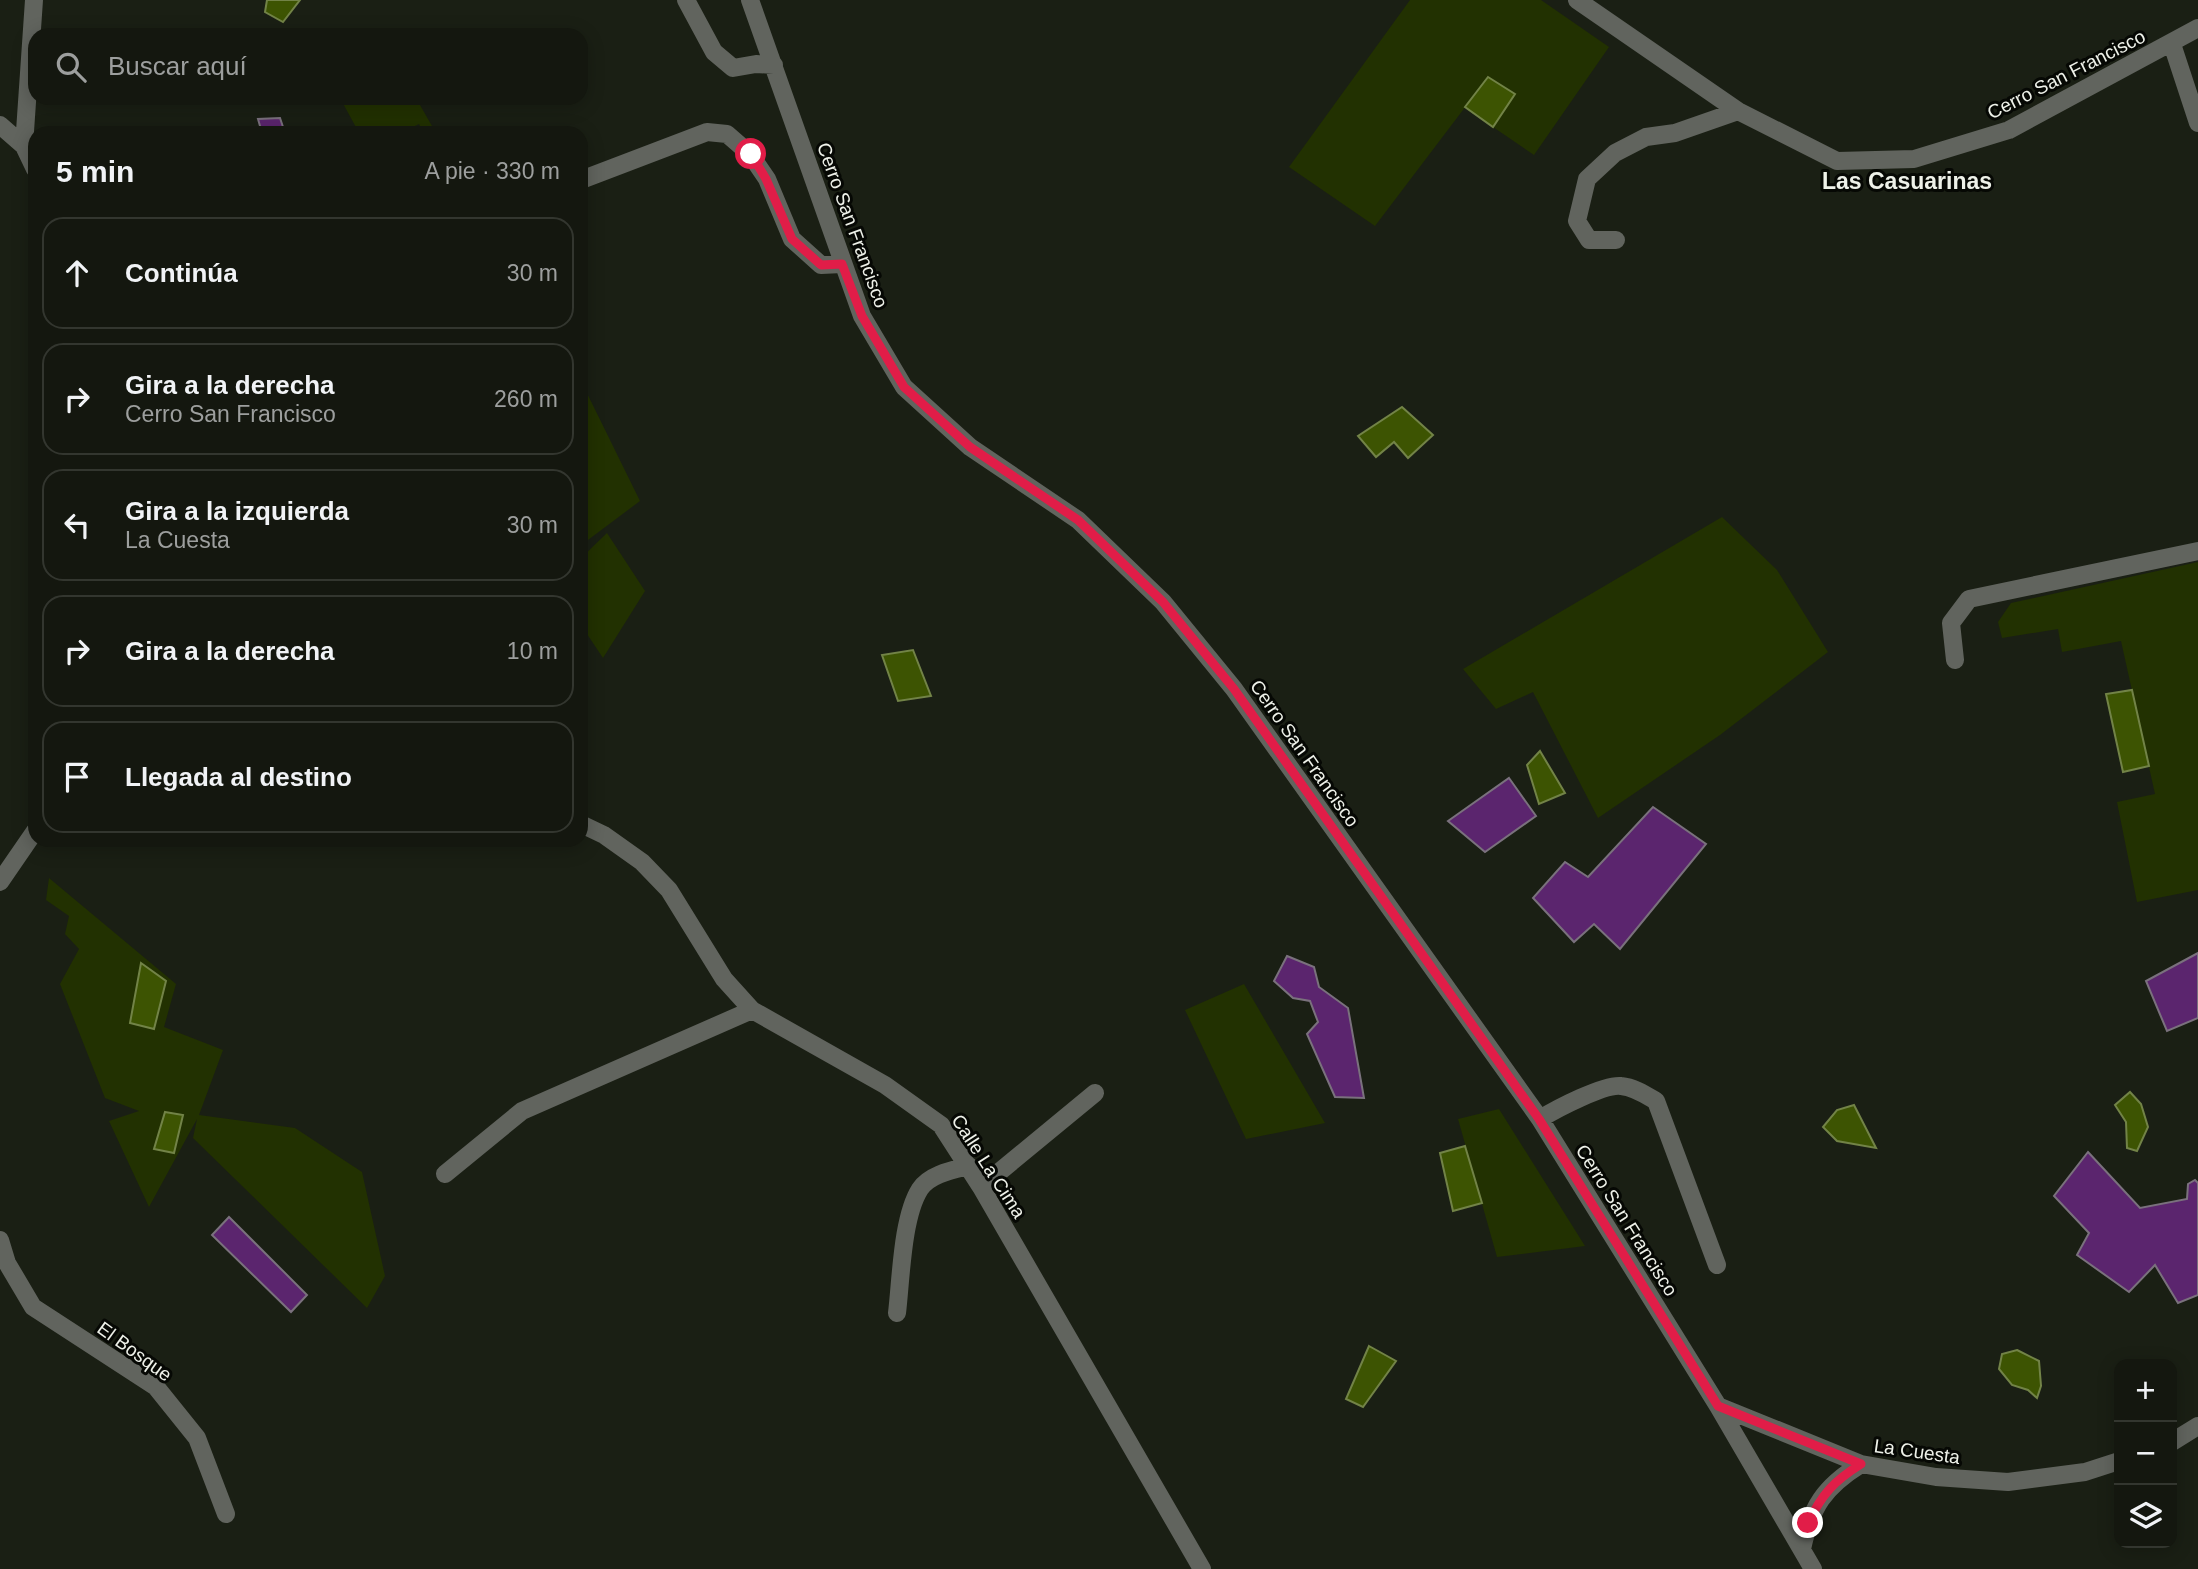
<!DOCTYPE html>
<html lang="es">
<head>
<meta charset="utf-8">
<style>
  :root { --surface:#14170f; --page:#21241d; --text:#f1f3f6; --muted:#9d9f9e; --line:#33362f }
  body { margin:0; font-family:Helvetica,sans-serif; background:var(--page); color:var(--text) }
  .controls { position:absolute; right:21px; bottom:21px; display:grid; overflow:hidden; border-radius:14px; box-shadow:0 4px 18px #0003 }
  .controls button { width:63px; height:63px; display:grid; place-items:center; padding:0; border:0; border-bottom:2px solid var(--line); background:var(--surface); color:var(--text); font:35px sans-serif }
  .stop { position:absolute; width:21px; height:21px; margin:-16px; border:5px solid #e11d48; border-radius:50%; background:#fff }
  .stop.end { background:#e11d48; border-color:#fff; box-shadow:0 2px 7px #0008 }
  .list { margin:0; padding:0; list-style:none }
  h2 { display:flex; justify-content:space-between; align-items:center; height:91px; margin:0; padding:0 28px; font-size:30px }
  h2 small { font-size:23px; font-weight:400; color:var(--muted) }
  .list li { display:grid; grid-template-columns:46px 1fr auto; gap:21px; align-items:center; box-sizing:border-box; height:112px; margin:0 14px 14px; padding:0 14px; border:2px solid var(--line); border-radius:21px }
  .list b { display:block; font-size:26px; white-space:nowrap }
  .list p { margin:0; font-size:23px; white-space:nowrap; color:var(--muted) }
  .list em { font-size:23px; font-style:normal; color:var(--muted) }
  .icon { flex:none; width:38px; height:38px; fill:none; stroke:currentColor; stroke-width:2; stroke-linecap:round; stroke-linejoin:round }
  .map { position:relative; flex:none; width:2198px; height:1569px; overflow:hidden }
  .search { position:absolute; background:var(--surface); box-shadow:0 4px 18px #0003; left:28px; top:28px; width:560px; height:77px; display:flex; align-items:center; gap:18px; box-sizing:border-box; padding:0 24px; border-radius:21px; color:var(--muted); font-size:26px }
  .panel { position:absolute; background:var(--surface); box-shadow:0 4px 18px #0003; left:28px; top:126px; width:560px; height:721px; border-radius:21px }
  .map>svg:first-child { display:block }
</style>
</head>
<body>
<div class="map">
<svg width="2198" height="1569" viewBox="0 0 2198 1569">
  <rect width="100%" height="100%" fill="#1a1f14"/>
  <path fill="#223101" d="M1410,0h131l68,47 -75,108 -41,-28 21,-33 -26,-17 -113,149 -86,-59z
    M340,98h76l20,35h-13l-4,-9 -18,9h-40l-3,-2z
    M581,381l59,120 -56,42 -3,-4z
    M1722,517l55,53 51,82 -108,83 -122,83 -65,-126 -37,17 -33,-40z
    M607,533l38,58 -42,67 -22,-33v-67z
    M2198,562v328l-61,12 -20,-100 38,-8 -34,-153 -59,11 -4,-23 -56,9 -4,-16 13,-19z
    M49,878l127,106 -12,43 59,23 -24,65 96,13 67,44 23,104 -18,32 -174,-170 4,-19 -48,88 -40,-86 30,-10 -34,-13 -45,-114 19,-35 -14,-15 4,-18 -23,-16z
    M1244,984l81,139 -79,16 -61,-129z
    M1499,1109l86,137 -88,11 -39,-138z"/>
  <path fill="#3d5402" stroke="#728347" stroke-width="2" d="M267,0h33l-17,22 -18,-10z
    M1488,77l27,17 -22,33 -28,-20z
    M1402,407l31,28 -25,23 -14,-16 -18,15 -18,-21z
    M913,650l18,46 -33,5 -16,-46z
    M2132,690l17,76 -26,6 -17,-78z
    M1540,751l25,42 -26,11 -12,-39z
    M141,963l25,18 -12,48 -24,-6z
    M2130,1092l11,12 7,23 -11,24 -10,-3 -1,-26 -11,-17z
    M1854,1105l22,43 -39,-7 -14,-14 14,-17z
    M165,1112l18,3 -9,38 -20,-4z
    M1465,1146l17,57 -29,8 -13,-58z
    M1369,1346l27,15 -33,46 -17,-8z
    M2017,1350l22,11 2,25 -4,12 -9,-8 -16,-5 -13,-16 3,-15z"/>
  <path fill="#5b256e" stroke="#7a717d" stroke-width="2" d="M280,118l5,15h-23l-4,-14z
    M1509,778l27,38 -51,36 -37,-31z
    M1653,807l53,37 -86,105 -26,-25 -20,18 -41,-44 32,-36 23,15z
    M2198,953v65l-31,13 -21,-50z
    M1287,956l27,11 5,20 29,21 16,90 -29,-1 -28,-63 11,-12 -8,-21 -17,-3 -19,-17z
    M2088,1152l52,56 47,-9 1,-15 7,-4 3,3v112l-20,8 -23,-38 -26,27 -52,-37 12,-22 -35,-37z
    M229,1217l78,78 -16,17 -79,-77z"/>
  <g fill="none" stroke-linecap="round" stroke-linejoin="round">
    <path stroke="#61645e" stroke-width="18" d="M686,0l28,52 19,16 23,-4 18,1
      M750,0l112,316 42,71 66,60 108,73 85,82 71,87 306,430 178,287 95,163
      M1577,0l161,111 99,50 77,-2 95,-29 189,-102
      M2172,44l26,79
      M0,125l24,21 11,23
      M24,146l10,-146
      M581,180l126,-48 20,2 23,20 17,25 25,60 29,26 21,-1
      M1616,240h-27l-12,-19 10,-42 28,-26 31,-16 29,-4 63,-22
      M1955,660l-4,-37 18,-24 229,-48
      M581,824l23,11 38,27 27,28 55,89 28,31 133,75 56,40 40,62 221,382
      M0,882l35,-51
      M1540,1119c16,-10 64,-35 81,-33 13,1 25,9 35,15l61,164
      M445,1174l77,-63 230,-101
      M981,1187l114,-94
      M0,1240l7,23 26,44 123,80 41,51 29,76
      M897,1313c4,-33 5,-96 23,-124 10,-15 33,-19 49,-23
      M1718,1406l143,58 75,13 72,5 77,-10 34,-11
      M2172,1442l26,-16
      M1802,1549c9,-42 22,-62 59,-85"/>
  </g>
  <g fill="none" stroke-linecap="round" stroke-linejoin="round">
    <path stroke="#e11d48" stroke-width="9" d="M751,154l15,25 26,60 29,26 21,-1 20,52 42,71 66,60 108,73 85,82 71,87 305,430 179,287 143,58c-27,17 -39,30 -53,59"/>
  </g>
  <g text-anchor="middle" stroke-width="6" stroke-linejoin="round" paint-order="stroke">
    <g font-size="19" fill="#eef1e9" stroke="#060804">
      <text transform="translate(2066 74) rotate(-27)" y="7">Cerro San Francisco</text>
      <text transform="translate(853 225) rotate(70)" y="7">Cerro San Francisco</text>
      <text transform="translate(1305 753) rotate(55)" y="7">Cerro San Francisco</text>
      <text transform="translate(989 1166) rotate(57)" y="7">Calle La Cima</text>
      <text transform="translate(1627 1220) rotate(58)" y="7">Cerro San Francisco</text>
      <text transform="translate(135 1351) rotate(36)" y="7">El Bosque</text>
      <text transform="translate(1917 1451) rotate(8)" y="7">La Cuesta</text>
    </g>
    <g font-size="23" font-weight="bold" fill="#eef1e9" stroke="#060804">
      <text x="1907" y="189">Las Casuarinas</text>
    </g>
  </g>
</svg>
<div class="controls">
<button>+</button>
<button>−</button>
<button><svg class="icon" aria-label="layers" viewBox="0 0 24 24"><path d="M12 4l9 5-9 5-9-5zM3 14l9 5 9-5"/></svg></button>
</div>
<div class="stop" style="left:751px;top:154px"></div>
<div class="stop end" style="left:1808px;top:1523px"></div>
<div class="search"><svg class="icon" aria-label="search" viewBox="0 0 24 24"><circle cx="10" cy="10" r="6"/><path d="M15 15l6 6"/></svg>Buscar aquí</div>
<section class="panel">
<h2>5 min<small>A pie · 330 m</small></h2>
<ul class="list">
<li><svg class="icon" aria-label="ahead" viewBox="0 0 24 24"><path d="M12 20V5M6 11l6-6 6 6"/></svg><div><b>Continúa</b></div><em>30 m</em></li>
<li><svg class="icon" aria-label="right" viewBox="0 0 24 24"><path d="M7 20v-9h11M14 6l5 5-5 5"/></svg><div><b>Gira a la derecha</b><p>Cerro San Francisco</p></div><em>260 m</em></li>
<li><svg class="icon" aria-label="left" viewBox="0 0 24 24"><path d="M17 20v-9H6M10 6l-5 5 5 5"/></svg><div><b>Gira a la izquierda</b><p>La Cuesta</p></div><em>30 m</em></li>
<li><svg class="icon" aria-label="right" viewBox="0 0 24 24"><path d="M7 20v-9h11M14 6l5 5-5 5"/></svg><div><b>Gira a la derecha</b></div><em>10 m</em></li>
<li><svg class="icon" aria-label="arrive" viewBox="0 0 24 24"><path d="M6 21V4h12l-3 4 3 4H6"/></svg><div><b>Llegada al destino</b></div></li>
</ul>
</section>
</div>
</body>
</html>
